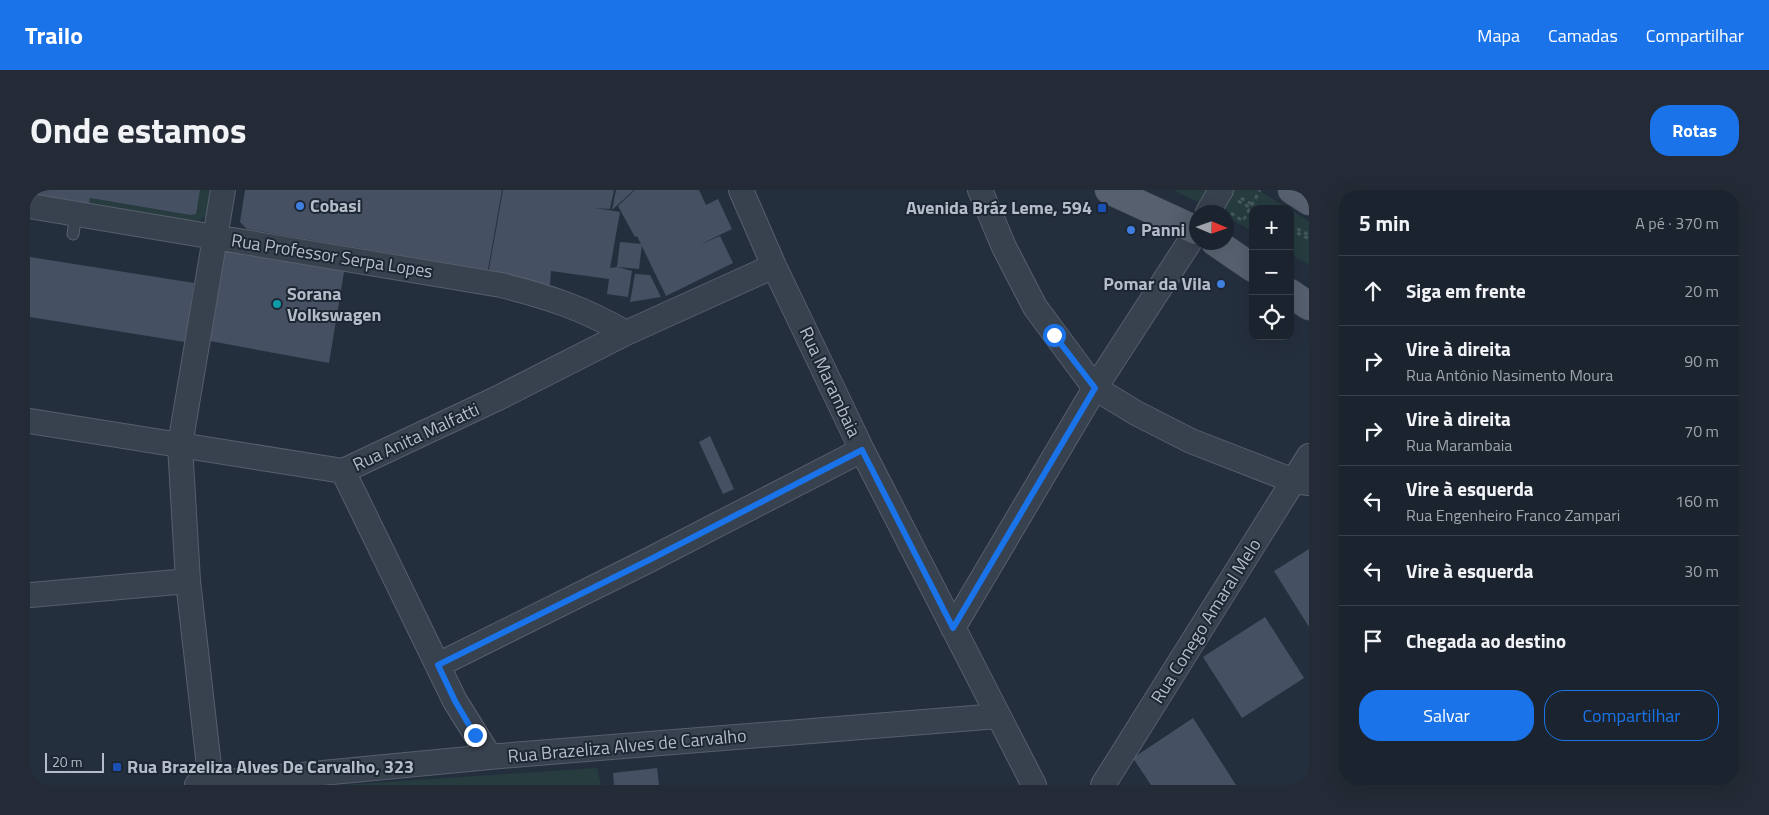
<!DOCTYPE html>
<html lang="pt">
<head>
<meta charset="utf-8">
<style>
  :root { --surface:#1b232e; --page:#242b36; --text:#f1f3f6; --muted:#a0a4aa; --line:#39404a; --accent:#1a73e8 }
  body { margin:0; font-family:"Titillium Web",sans-serif; background:var(--page); color:var(--text) }
  .controls { position:absolute; right:15px; top:15px; display:grid; overflow:hidden; border-radius:10px; box-shadow:0 5px 20px #0002 }
  .controls button { width:45px; height:45px; display:grid; place-items:center; padding:0; border:0; border-bottom:1px solid var(--line); background:var(--surface); color:var(--text); font:25px sans-serif }
  .compass { position:absolute; left:1159px; top:15px; width:45px; height:45px; border-radius:50%; background:var(--surface); box-shadow:0 5px 20px #0002; rotate:92deg }
  .scale { position:absolute; left:15px; bottom:12px; width:59px; box-sizing:border-box; padding-left:5px; border:2px solid #b4bcc9; border-top:0; font-size:14px; line-height:18px; white-space:nowrap; color:#b4bcc9; -webkit-text-stroke:4px #1d2633; paint-order:stroke }
  .stop { position:absolute; width:15px; height:15px; margin:-11px; border:4px solid #1a73e8; border-radius:50%; background:#fff }
  .stop.end { background:#1a73e8; border-color:#fff; box-shadow:0 1px 5px #0008 }
  .list { margin:0; padding:0; list-style:none }
  h2 { display:flex; justify-content:space-between; align-items:center; height:65px; margin:0; padding:0 20px; font-size:21px }
  h2 small { font-size:16px; font-weight:400; color:var(--muted) }
  .list li { display:grid; grid-template-columns:32px 1fr auto; gap:15px; align-items:center; box-sizing:border-box; height:70px; padding:0 20px; border-top:1px solid var(--line) }
  .list b { display:block; font-size:19px; white-space:nowrap }
  .list p { margin:0; font-size:16px; white-space:nowrap; color:var(--muted) }
  .list em { font-size:16px; font-style:normal; color:var(--muted) }
  .actions { display:flex; gap:10px; padding:15px 20px }
  .actions a { flex:1; padding:11px 0; border:1px solid var(--accent); border-radius:20px; text-align:center; font-size:18px; color:var(--accent) }
  .actions .main { background:var(--accent); color:#fff }
  .icon { flex:none; width:28px; height:28px; fill:none; stroke:currentColor; stroke-width:2; stroke-linecap:round; stroke-linejoin:round }
  .map { position:relative; flex:none; width:1279px; height:595px; overflow:hidden; border-radius:20px }
  header { display:flex; align-items:center; gap:30px; box-sizing:border-box; height:70px; padding:0 25px; background:var(--accent); color:#fff }
  header strong { font-size:24px }
  nav { display:flex; gap:28px; margin-inline-start:auto; font-size:18px }
  .intro { display:flex; align-items:center; justify-content:space-between; box-sizing:border-box; height:120px; padding:0 30px }
  h1 { margin:0; font-size:35px }
  .button { padding:12px 22px; border-radius:20px; background:var(--accent); color:#fff; font-size:18px; font-weight:700 }
  main { display:flex; gap:30px; padding:0 30px }
  aside { flex:1; background:var(--surface); border-radius:20px; box-shadow:0 5px 20px #0002 }
  .map>svg:first-child { display:block }
</style>
</head>
<body>
<header>
<strong>Trailo</strong>
<nav><a>Mapa</a><a>Camadas</a><a>Compartilhar</a></nav>
</header>
<div class="intro"><h1>Onde estamos</h1><a class="button">Rotas</a></div>
<main>
<div class="map">
<svg width="1279" height="595" viewBox="0 0 1279 595">
  <rect width="100%" height="100%" fill="#242f3e"/>
  <path fill="#263c3f" d="M164,0h17l-4,25 -11,8 -107,-18 1,-7 99,17z
    M1143,0h85l31,19h-36v23l-26,-15 -1,-5h-8z
    M1260,20l19,11v44l-19,-11z
    M567,578l4,17h-260z"/>
  <path fill="#455162" d="M0,0h170l-4,24 -6,1 -100,-17 -1,7 -59,-9z
    M215,0h257l-14,80 -241,-41 -7,-7z
    M473,0h111l-4,19 -15,-1 25,4 -10,56 7,-1 15,4 -4,26 -21,-3 2,-15 -58,-8 -1,14 -62,-10z
    M586,0h18l-22,20z
    M605,0h64l7,15 12,-6 14,30 -33,16 21,-9 13,27 -67,33 -29,-60 -2,1 -17,-31z
    M590,52l22,2 -3,25 -22,-2z
    M196,58l119,18 -16,97 -119,-22z
    M0,67l164,26 -9,59 -155,-25z
    M605,84l15,1 11,22 -31,5z
    M680,246l24,53 -11,5 -24,-52z
    M1279,359v78l-35,-56z
    M1235,427l39,61 -62,40 -39,-61z
    M1163,528l43,67h-85l-18,-27z
    M627,578l2,17h-45l-1,-12z"/>
  <g fill="none" stroke-linecap="round" stroke-linejoin="round">
    <defs>
      <path id="service" d="M43,44l3,-20"/>
      <path id="minor" d="M711,0l33,76 88,184 172,335
        M950,0l24,57 31,60 60,81 41,25 55,28 103,40 15,2
        M0,16l471,79c48,12 82,23 125,48
        M1178,22l13,-22
        M0,231l313,50 155,-73 128,-65 148,-67
        M313,281l112,230 35,56
        M0,405l158,-14
        M923,438l142,-240 101,-156
        M408,475l213,-106 211,-109
        M181,594l-23,-203 -8,-136 43,-255
        M167,595l303,-29 498,-40
        M1073,595l206,-329"/>
      <path id="primary" d="M1079,0l87,40
        M1262,0l17,11
        M1185,52l38,26
        M1260,103l19,13"/>
    </defs>
    <use href="#service" stroke="#565f6c" stroke-width="13"/>
    <use href="#minor" stroke="#565f6c" stroke-width="26"/>
    <use href="#primary" stroke="#414a57" stroke-width="29"/>
    <path stroke="#44595c" stroke-width="3" stroke-dasharray="4 4" stroke-linecap="butt" d="M1211,8l19,11
      M1208,11l15,8
      M1201,23l12,8 17,-31
      M1260,35l19,10
      M1260,39l19,10"/>
    <use href="#service" stroke="#38414e" stroke-width="11"/>
    <use href="#minor" stroke="#38414e" stroke-width="24"/>
    <use href="#primary" stroke="#56606e" stroke-width="28"/>
  </g>
  <g fill="none" stroke-linecap="round" stroke-linejoin="round">
    <path stroke="#1a73e8" stroke-width="6" d="M445,545l-20,-34 -17,-36 213,-106 211,-109 91,178 142,-240 -41,-53"/>
  </g>
  <g fill="#3f7fe0" stroke="#1d2633" stroke-width="2">
    <circle cx="270" cy="16" r="5"/>
    <circle cx="1101" cy="40" r="5"/>
    <circle cx="1191" cy="94" r="5"/>
  </g>
  <g fill="#1a4fb4" stroke="#1d2633" stroke-width="2">
    <rect x="1067" y="13" width="10" height="10" rx="2.5"/>
    <rect x="82" y="572" width="10" height="10" rx="2.5"/>
  </g>
  <circle fill="#0f9aa8" stroke="#1d2633" stroke-width="2" cx="247" cy="114" r="5"/>
  <g text-anchor="middle" stroke-width="4" stroke-linejoin="round" paint-order="stroke">
    <g font-size="18" font-weight="bold" fill="#b4bcc9" stroke="#1d2633" text-anchor="start">
      <text x="280" y="22">Cobasi</text>
      <text x="1062" y="24" text-anchor="end">Avenida Bráz Leme, 594</text>
      <text x="1111" y="46">Panni</text>
      <text x="1181" y="100" text-anchor="end">Pomar da Vila</text>
      <text x="257" y="110">Sorana<tspan x="257" dy="21">Volkswagen</tspan></text>
      <text x="97" y="583">Rua Brazeliza Alves De Carvalho, 323</text>
    </g>
    <g font-size="18" fill="#b4bcc9" stroke="#1d2633">
      <text transform="translate(302 66) rotate(9)" y="6">Rua Professor Serpa Lopes</text>
      <text transform="translate(800 192) rotate(65)" y="6">Rua Marambaia</text>
      <text transform="translate(386 247) rotate(-25)" y="6">Rua Anita Malfatti</text>
      <text transform="translate(1176 431) rotate(-58)" y="6">Rua Conego Amaral Melo</text>
      <text transform="translate(597 556) rotate(-5)" y="6">Rua Brazeliza Alves de Carvalho</text>
    </g>
  </g>
</svg>
<div class="controls">
<button>+</button>
<button>−</button>
<button><svg class="icon" aria-label="locate" viewBox="0 0 24 24"><circle cx="12" cy="12" r="6"/><path d="M12 2v4M12 18v4M2 12h4M18 12h4"/></svg></button>
</div>
<svg class="compass" viewBox="-18 -18 36 36"><path d="M0-13l5 13h-10z" fill="#e53935"/><path d="M0 13l5-13h-10z" fill="#a0a4aa"/></svg>
<div class="scale">20 m</div>
<div class="stop" style="left:1024px;top:145px"></div>
<div class="stop end" style="left:445px;top:545px"></div>
</div>
<aside>
<h2>5 min<small>A pé · 370 m</small></h2>
<ul class="list">
<li><svg class="icon" aria-label="ahead" viewBox="0 0 24 24"><path d="M12 20V5M6 11l6-6 6 6"/></svg><div><b>Siga em frente</b></div><em>20 m</em></li>
<li><svg class="icon" aria-label="right" viewBox="0 0 24 24"><path d="M7 20v-9h11M14 6l5 5-5 5"/></svg><div><b>Vire à direita</b><p>Rua Antônio Nasimento Moura</p></div><em>90 m</em></li>
<li><svg class="icon" aria-label="right" viewBox="0 0 24 24"><path d="M7 20v-9h11M14 6l5 5-5 5"/></svg><div><b>Vire à direita</b><p>Rua Marambaia</p></div><em>70 m</em></li>
<li><svg class="icon" aria-label="left" viewBox="0 0 24 24"><path d="M17 20v-9H6M10 6l-5 5 5 5"/></svg><div><b>Vire à esquerda</b><p>Rua Engenheiro Franco Zampari</p></div><em>160 m</em></li>
<li><svg class="icon" aria-label="left" viewBox="0 0 24 24"><path d="M17 20v-9H6M10 6l-5 5 5 5"/></svg><div><b>Vire à esquerda</b></div><em>30 m</em></li>
<li><svg class="icon" aria-label="arrive" viewBox="0 0 24 24"><path d="M6 21V4h12l-3 4 3 4H6"/></svg><div><b>Chegada ao destino</b></div></li>
</ul>
<div class="actions"><a class="main">Salvar</a><a>Compartilhar</a></div>
</aside>
</main>
</body>
</html>
